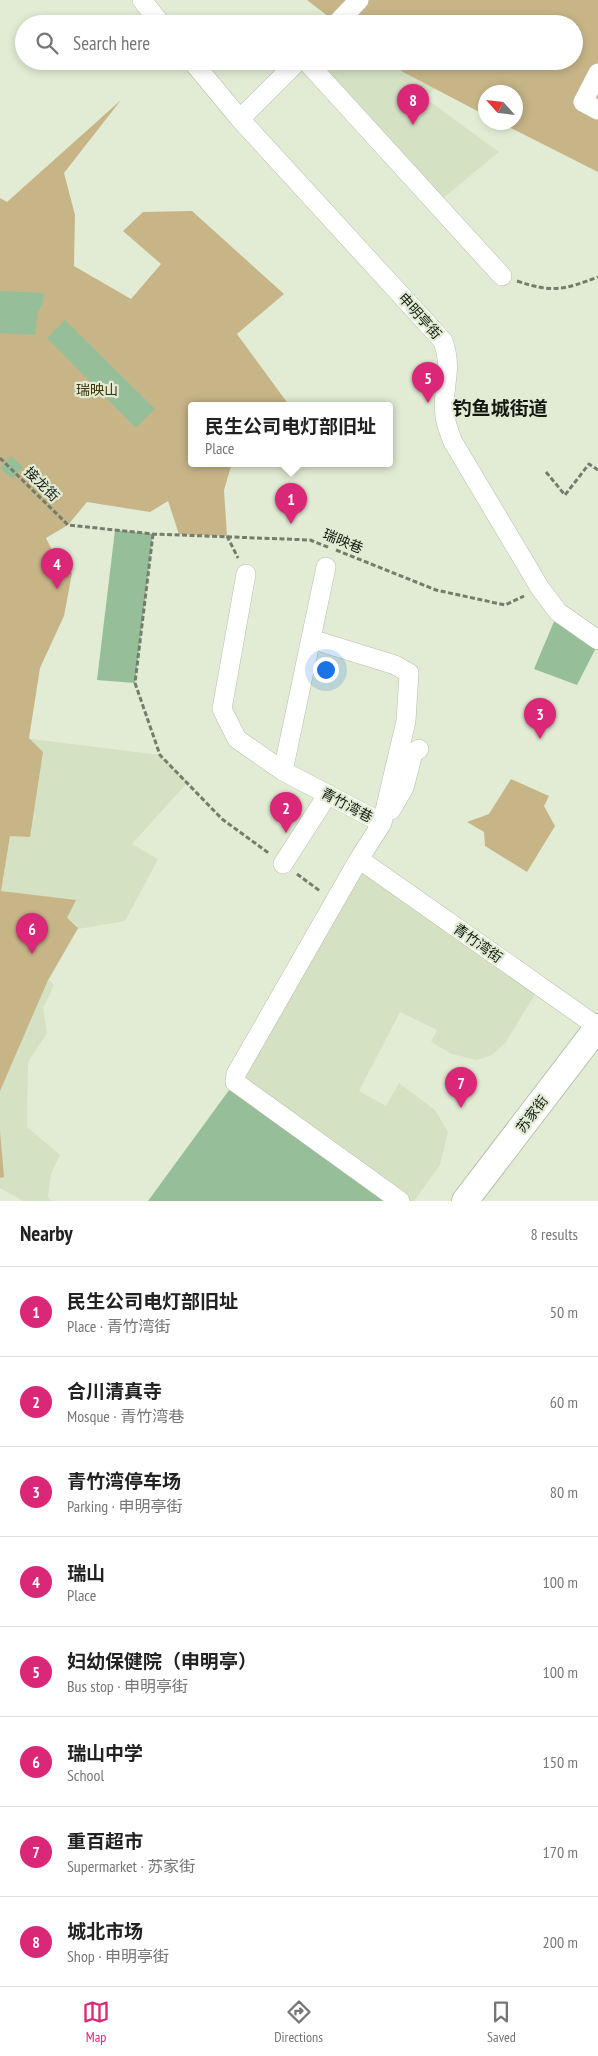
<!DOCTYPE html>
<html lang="en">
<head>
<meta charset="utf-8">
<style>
  :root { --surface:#fff; --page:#f6f6f6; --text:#222; --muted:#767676; --line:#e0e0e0; --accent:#db2777 }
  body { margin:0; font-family:"PT Sans Narrow","Noto Sans SC",sans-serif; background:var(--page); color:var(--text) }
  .compass { position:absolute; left:478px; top:85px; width:45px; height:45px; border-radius:50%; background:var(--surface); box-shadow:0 2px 8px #0003; rotate:297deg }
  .you { position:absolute; left:325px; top:669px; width:18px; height:18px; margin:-12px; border:4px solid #fff; border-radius:50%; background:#1a73e8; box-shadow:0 0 0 8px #1a73e833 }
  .badge { display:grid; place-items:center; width:32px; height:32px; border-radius:50%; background:var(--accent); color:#fff; font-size:16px; font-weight:700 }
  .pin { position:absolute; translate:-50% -41px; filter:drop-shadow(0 1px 2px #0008) }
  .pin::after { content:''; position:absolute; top:26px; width:18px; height:15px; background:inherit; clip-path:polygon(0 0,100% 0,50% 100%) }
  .popup { position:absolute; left:188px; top:402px; width:205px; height:65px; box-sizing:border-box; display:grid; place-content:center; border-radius:5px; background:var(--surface); filter:drop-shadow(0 1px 4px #0005); font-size:16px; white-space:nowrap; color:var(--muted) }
  .popup b { font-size:19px; color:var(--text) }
  .popup::after { content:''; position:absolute; left:50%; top:100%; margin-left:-10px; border:10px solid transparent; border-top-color:var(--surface) }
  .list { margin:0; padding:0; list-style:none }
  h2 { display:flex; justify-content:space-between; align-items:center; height:65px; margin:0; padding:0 20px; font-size:21px }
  h2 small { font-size:16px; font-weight:400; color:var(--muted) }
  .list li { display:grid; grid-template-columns:32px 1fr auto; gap:15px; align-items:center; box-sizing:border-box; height:90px; padding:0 20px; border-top:1px solid var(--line) }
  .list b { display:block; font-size:19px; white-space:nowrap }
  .list p { margin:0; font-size:16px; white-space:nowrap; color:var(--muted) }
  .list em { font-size:16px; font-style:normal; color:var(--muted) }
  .icon { flex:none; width:28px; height:28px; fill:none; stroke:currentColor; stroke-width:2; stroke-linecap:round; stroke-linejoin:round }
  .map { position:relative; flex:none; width:598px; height:1201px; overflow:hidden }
  .search { position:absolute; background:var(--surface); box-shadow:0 2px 8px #0003; left:15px; right:15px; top:15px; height:55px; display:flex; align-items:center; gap:12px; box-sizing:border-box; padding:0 18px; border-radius:28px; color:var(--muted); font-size:19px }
  .sheet { height:785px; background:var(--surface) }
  nav { display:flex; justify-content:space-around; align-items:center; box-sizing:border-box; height:70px; border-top:1px solid var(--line); background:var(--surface); font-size:14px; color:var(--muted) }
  nav a { display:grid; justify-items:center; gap:2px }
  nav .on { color:var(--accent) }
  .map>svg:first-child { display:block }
</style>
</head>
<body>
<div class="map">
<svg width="598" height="1201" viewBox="0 0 598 1201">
  <rect width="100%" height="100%" fill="#e2ecd4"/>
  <path fill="#d4e1c3" d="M306,61h158l-39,37 74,54 -63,52z
    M0,735l160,20 28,27 -56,62 26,15 -33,62 -47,8 -29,51 5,5 -11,23 4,25 -19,29 -1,65 33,28 -9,19 -3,23 4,4h-29l-23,-13z
    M359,859l181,127 -34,56 -14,13 -15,5 -25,-6 -21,-12 6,-12 -37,-18 -41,79 27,15 13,-23 36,27 13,22 -8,33 -26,36h-14l-164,-127z"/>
  <path fill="#c7b588" d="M307,0h291v172l-97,-49 15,-1v-30h-30l-1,23 -82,-43 -15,-11h186v-37h-236z
    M121,100l-57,73 11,42 -1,51 57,33 30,-35 -38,-33 20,-19 49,-1 92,83 -47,40 52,71h-97v58h40l-8,27 3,46 -48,-2 -11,-33 -18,11 -63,-10 -19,23 -22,13 14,28 12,7 -8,43 -24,52 -11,70 14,14 -13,85 -20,-1 -9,55 75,9 -9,18 11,10 -30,52 -48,111v-893l7,4z
    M511,779l38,17 -5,10 11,20 -28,46 -42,-26 -1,-14 -17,-10 22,-8z
    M0,1131l4,46 -4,1z"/>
  <path fill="#96be98" d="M0,291l44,2 -2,13 -4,4 -3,25 -35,-2z
    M65,320l90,89 -19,19 -89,-90z
    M11,456l12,11 -11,12 -12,-11z
    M115,530l38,4 -18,149 -38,-3z
    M558,612l40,32 -21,41 -43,-16z
    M235,1082l165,119h-252z"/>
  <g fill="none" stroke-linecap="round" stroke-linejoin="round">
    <defs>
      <path id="street" d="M142,0l19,24
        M336,24l23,-24
        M192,61l48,58 203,222c11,31 -2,46 2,75 1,9 5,18 8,26l87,146 18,24 40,28
        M306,61l196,215
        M598,73l-15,29 15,8
        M240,119l58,-58
        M246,574l-24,135 15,30 46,32 99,52 -23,36 -123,215 -1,8 165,119
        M311,639l84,26 14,8 -3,48 -24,102
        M283,771l43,-204
        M391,810l13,-22 9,-35 6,-4
        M359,859l239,168
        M283,864l45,-70"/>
      <path id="secondary" d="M465,1201l133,-174"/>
    </defs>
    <use href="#street" stroke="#b5bfa8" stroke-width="20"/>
    <use href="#secondary" stroke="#b5bfa8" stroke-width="28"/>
    <path stroke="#757c6c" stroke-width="3" stroke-dasharray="5 2.5" stroke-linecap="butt" d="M517,281c36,12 46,9 81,-4
      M0,458l68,67 85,9 157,6 20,8
      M546,472l19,23 24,-31 9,6
      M153,534l-18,149 25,72 62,64 48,35
      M227,536l11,22
      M336,550l100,40 69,15 19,-9
      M297,874l23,17"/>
    <use href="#street" stroke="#fff" stroke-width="19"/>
    <use href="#secondary" stroke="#fff" stroke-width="26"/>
  </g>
  <g text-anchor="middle" stroke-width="4.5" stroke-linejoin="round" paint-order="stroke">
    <g font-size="14" fill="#141810" stroke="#e2ecd4">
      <text transform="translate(420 316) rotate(48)" y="5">申明亭街</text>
      <text transform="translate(42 484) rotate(45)" y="5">接龙街</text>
      <text transform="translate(343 541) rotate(22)" y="5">瑞映巷</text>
      <text transform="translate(347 805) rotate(28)" y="5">青竹湾巷</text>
      <text transform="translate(478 943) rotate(35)" y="5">青竹湾街</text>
      <text transform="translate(532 1114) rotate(-53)" y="5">苏家街</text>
    </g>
    <g font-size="14" fill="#3f3107" stroke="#e2ecd4">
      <text x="97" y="395">瑞映山</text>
    </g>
    <g font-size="19" font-weight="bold" fill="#141810" stroke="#e2ecd4">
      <text x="500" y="415">钓鱼城街道</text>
    </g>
  </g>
</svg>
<svg class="compass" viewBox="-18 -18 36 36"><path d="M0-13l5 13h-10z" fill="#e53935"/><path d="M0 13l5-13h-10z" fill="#767676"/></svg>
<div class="you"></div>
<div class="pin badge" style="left:291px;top:524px">1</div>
<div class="popup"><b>民生公司电灯部旧址</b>Place</div>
<div class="pin badge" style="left:286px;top:833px">2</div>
<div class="pin badge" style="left:540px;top:739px">3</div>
<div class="pin badge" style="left:57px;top:589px">4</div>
<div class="pin badge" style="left:428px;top:403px">5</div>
<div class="pin badge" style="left:32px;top:954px">6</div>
<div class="pin badge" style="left:461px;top:1108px">7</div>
<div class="pin badge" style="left:413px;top:125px">8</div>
<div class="search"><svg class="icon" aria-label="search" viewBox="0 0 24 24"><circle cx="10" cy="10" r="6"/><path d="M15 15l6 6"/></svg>Search here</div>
</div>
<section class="sheet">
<h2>Nearby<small>8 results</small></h2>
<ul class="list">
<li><span class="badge">1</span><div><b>民生公司电灯部旧址</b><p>Place · 青竹湾街</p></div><em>50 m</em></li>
<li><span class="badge">2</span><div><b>合川清真寺</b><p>Mosque · 青竹湾巷</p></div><em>60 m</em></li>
<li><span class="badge">3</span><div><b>青竹湾停车场</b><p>Parking · 申明亭街</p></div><em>80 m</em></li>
<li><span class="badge">4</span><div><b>瑞山</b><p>Place</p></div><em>100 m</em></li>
<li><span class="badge">5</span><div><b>妇幼保健院（申明亭）</b><p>Bus stop · 申明亭街</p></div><em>100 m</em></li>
<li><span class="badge">6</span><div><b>瑞山中学</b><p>School</p></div><em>150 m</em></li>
<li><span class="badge">7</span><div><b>重百超市</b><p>Supermarket · 苏家街</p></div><em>170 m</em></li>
<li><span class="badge">8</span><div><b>城北市场</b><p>Shop · 申明亭街</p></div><em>200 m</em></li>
</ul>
</section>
<nav>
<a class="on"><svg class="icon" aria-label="map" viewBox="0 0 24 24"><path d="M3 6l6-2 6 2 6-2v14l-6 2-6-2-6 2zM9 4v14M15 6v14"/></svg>Map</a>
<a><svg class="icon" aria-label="directions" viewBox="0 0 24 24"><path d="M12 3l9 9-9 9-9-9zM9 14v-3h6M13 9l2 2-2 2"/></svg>Directions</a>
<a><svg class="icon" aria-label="saved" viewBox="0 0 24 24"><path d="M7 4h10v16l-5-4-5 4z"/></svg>Saved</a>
</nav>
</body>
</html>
